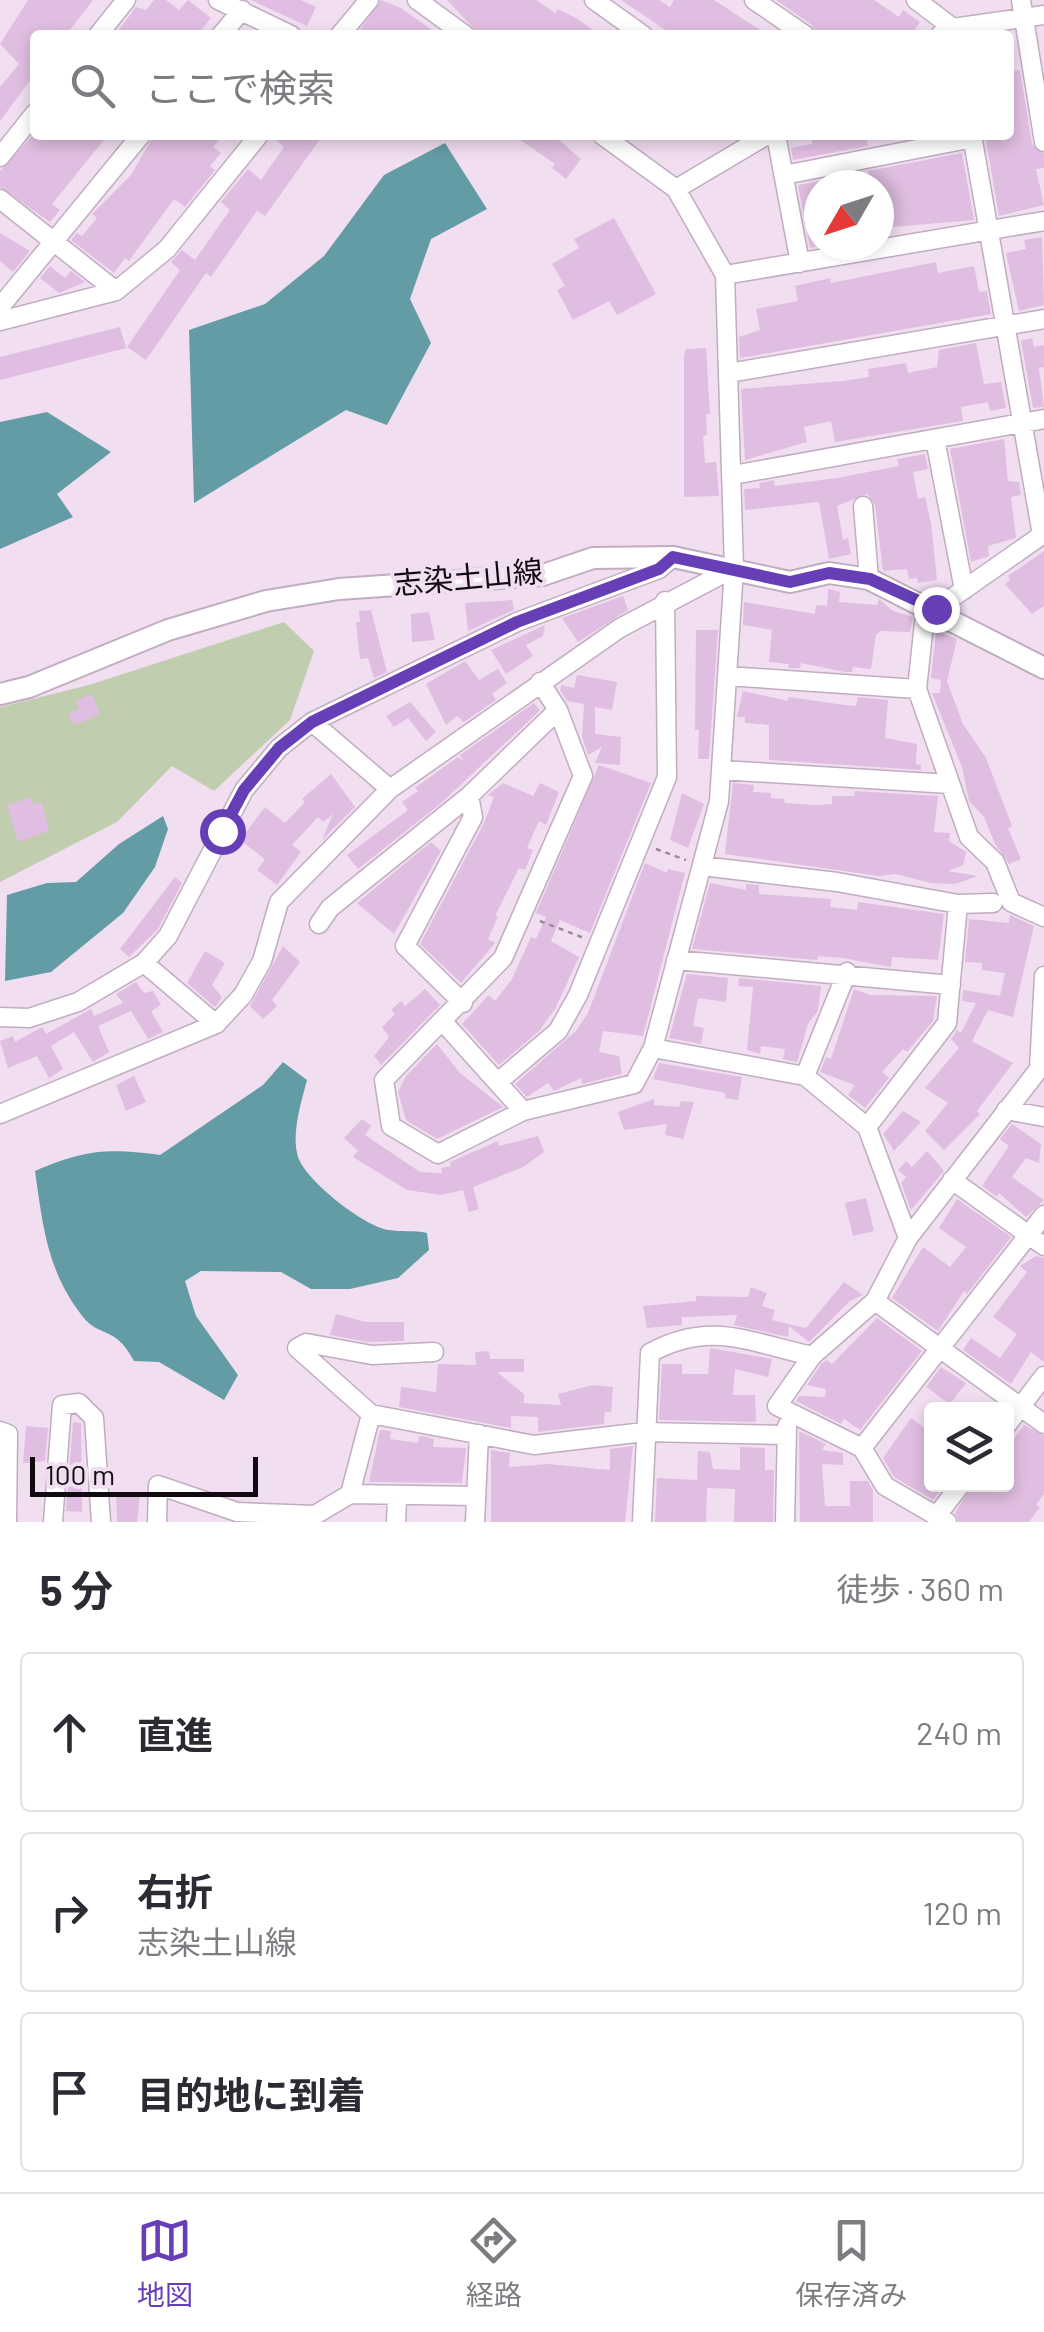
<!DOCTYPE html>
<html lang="ja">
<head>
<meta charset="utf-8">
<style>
  :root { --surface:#fff; --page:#f2f2f3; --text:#2b2b33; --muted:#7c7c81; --line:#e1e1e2; --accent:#663fb7 }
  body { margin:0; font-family:Barlow,"Noto Sans JP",sans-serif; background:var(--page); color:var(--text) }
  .controls { position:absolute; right:30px; bottom:30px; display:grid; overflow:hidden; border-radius:10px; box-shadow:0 5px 15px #0003 }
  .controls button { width:90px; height:90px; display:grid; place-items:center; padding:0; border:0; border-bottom:2px solid var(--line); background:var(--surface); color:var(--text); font:50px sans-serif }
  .compass { position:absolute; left:804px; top:170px; width:90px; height:90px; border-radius:50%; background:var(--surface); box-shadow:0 5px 15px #0003; rotate:231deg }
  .scale { position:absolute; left:30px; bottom:25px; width:228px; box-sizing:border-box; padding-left:10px; border:5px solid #110b11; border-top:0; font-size:28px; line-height:35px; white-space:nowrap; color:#110b11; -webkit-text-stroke:8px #f1def1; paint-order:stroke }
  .stop { position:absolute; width:30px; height:30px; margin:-22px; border:8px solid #663fb7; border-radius:50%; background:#fff }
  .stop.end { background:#663fb7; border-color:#fff; box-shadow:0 2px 10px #0008 }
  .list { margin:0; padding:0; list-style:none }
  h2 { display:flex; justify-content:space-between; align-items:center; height:130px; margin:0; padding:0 40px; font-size:42px }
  h2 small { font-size:32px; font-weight:400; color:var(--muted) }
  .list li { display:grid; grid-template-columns:65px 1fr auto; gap:30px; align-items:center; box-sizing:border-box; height:160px; margin:0 20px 20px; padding:0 20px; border:2px solid var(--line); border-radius:10px }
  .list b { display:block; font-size:38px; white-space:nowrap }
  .list p { margin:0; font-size:32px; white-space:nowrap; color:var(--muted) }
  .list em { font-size:32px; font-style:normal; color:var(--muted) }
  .icon { flex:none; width:55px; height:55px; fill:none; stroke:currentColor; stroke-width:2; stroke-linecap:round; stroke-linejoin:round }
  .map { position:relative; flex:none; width:1044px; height:1522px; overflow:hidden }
  .search { position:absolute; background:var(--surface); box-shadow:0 5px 15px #0003; left:30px; right:30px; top:30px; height:110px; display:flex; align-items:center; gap:25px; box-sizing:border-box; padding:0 35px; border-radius:10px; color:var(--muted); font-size:38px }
  .sheet { height:670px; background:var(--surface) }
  nav { display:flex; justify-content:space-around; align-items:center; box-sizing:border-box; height:140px; border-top:2px solid var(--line); background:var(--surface); font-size:28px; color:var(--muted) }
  nav a { display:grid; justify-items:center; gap:5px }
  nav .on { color:var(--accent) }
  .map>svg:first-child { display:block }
</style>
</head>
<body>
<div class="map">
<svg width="1044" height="1522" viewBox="0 0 1044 1522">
  <rect width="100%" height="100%" fill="#f1def1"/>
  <path fill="#c0cdaf" d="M284,622l30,29 -24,69 -76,71 -42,-25 -55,56 -117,60v-175l89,-22z"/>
  <path fill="#649ca6" d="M445,143l42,66 -56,30 -21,60 21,44 -44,82 -41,-15 -152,93 -5,-173 76,-26 59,-48 60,-81z
    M47,412l64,40 -54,42 16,23 -73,32v-127z
    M163,816l5,13 -13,38 -32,46 -72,59 -46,9 2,-86 40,-12 29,-1 43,-38z
    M283,1062l24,18c-6,23 -16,54 -9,77 8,24 66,69 90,73 13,2 26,0 39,3l2,17 -31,28 -48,11h-39l-30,-17 -80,-1 -16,10 11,35 42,59 -14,25 -65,-38 -25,-1c-19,-36 -34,-23 -51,-44 -36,-46 -40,-90 -48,-146 50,-21 71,-23 125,-16l103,-70z"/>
  <path fill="#e0bee1" d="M28,0h65l-27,35h-31v39l-35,47v-34l19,-23 -19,-20z
    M154,0h12l13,10 9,-10 23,18 -14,17h-74l-5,-4 18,-24 10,3z
    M251,0h50l15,7 -9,19z
    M381,0l20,8 38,27h-83z
    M447,0h89l19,13 3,-4 18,9 24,17h-120z
    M621,0h38l11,7 4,-7h40l54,35h-95z
    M776,0h98l25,17 4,-7 17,12 -9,13h-94l-5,-10z
    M1020,70l12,74 12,10v14l-8,1 8,36 -45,11 -14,-81h26l-2,-63z
    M33,135h75l-56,69 8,6 -10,12 -50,-35v-16z
    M154,135h69l-10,12 8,6 -11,13 5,4 -30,37 -11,-8 -45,62 -4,-3 -11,15 -43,-33 6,-7 5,3 15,-18 -5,-4 39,-39z
    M271,135h52l-58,81 -8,-5 -46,66 -5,-4 -60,87 -19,-13 53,-77 -9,-8 11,-12 13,10 35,-50 -9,-8 27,-33 13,11 23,-33z
    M513,135h40l28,24 -15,20 -14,-11 3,-4z
    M812,135h54l2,11 -75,14 -2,-12 21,-4z
    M962,153l12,67 -93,8 -2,-43h-8l-3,-14z
    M831,179l1,4 -15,3 2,60 -9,2 -12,-63z
    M614,218l42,76 -39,21 -8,-14 -36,19 -16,-30 8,-4 -13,-22 27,-16 -5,-9z
    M0,233l30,18 -17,21 -13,-11z
    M1042,237l2,68 -25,6 -13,-58 20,-4 -2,-9z
    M936,262l2,11 36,-7 5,26 8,-1 4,23 -251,44 -1,-21 21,-7 -4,-21 42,-8 -3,-15 35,-8 1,5z
    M50,266l15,12 6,-7 14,11 -26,11 -19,-15z
    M120,327l6,21 -126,32v-23z
    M1032,338l2,9 10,-2v22l-5,1 5,39 -11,1 -12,-67z
    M976,343l8,41 17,-2 5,26 -16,3 -2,-9 -27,5 2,14 -128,21 -4,-21 -27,6 3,15 -62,18 -4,-71 102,-8 26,-4 -1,-8 38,-6 2,10 29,-6 2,-17z
    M706,348l4,66h-4l1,21 -4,1 2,27 11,-1 3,34 -35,1v-141l2,-7z
    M1004,439l4,42 11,1 2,13 -10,2 5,41 -28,8 1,10 -18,6 -21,-113z
    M925,454l3,15 -15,3 5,27 7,-2 6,26 6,57 -19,3 -1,-5 -8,1 -2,-10 -24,2 -8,-66 -8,-11 -30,12 6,34 5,-2 3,16 -22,5 -10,-57 -74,8 -1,-21 16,-1 -1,-5 15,-3 1,6 62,-8 62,-12 -2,-7z
    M1044,551v55l-12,8 -27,-30 5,-4 -2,-4z
    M828,589l12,3 -1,10 38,3 2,-6 14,12 20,6 -3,15 -29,-1 -5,4 -5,34 -18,-2 -1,5h-7l-44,-9 -1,5h-12l1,-4 -20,-2 3,-32 -29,-5 1,-23 71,12 1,-9 11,1z
    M623,596l5,14 -50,32 -16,-24z
    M512,600l2,10 -46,21 -3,-28z
    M371,610l16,62 -13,6 -6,-20 -8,1 -4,-37h4l-1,-11z
    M429,612l6,28 -23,2 -1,-28z
    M545,625l-2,11 -17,9 7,11 -27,18 -15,-24z
    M696,630h22l-9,129h-11l1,-29h-4z
    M936,631l21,8 -10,42 16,43 23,34 26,68 -4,2 13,31 -12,5 -14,-20 -11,-27 -15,-16 -7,-34 -30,-74h8l1,-13 -10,-2z
    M465,661l14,19 19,-11 9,14 -15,11 4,6 -32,22 -7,-6 -11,9 -20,-41z
    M577,675l40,7 -5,28 -17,-3v27l26,3 -1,28 -25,-2 7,-16 -14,8 -6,-18 2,-33 -17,-3 -7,-11 1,-5 13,3z
    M743,691l45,10v-4l57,8 11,1 2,-9 30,3 -3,38 32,6 -1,20 5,1v5l-152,-10v-35l-24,-2v-6h-8z
    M92,694l8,20 -26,11 -5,-12 10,-4 -3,-8z
    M410,702l26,30 -10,9 -18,-23 -14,9 -8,-11z
    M534,703l6,7 -9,9 -91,85 -82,65 -11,-14 61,-45 -6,-8 16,-11 -3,-3 43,-31 5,3 -3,-5z
    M599,765l52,18 -61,150 -30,-13 -9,21 28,16 -24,52 -16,22 -40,34 -37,-41 27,-29 6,6 17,-22 19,-42 5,2 10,-22 -10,-4z
    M331,774l24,33 -33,33 11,-26 -10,8 -5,-5 -26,28 9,7 -24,33 -20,-15 8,-11 -25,-19 25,-33 20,16 20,-21 -3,-3z
    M503,783l30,13 7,-13 19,9 -13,33 -7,-4 -12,27 6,2 -8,20 -6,-2 -24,48 3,1 -10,22 7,4 -34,40 -41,-39 64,-121 10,-26 -6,-2z
    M733,783l21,2 -1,7 18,1v5l14,1 -1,4 32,2 16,-1v-8h22l1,-5 83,5 -4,36 16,1 -1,8 17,11 -3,13 -15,6 30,5 -23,8 -24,-1 -36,-9 -16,2 -154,-22z
    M682,793l22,11 -16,44 -18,-8z
    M31,797l2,8 9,-3 7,29 -31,11 -11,-37z
    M431,842l10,9 -47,83 -37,-31z
    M645,863l22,10 1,-4 17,4 -42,163 -40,-5 -4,21 20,4 3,18 -40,10 -1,-6 -27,13 -6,-8 -21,14 -12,-13 61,-53 12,-18z
    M175,877l7,6 -24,46 -29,28 -9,-8z
    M710,883l36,7v-6l13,1v9l72,5 -1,8 27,3 1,-8 86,12 -6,46 -46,-3 -1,10 -48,-9 -25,-2 -1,4 -125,-11z
    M1010,915l24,11 -21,91 -25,-7 -16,31 41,22 -36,48 3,3 -36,36 -19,-19 23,-28 -23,-15 34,-40 -8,-9 6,-9 4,3 15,-30 -14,-2 1,-11 37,6 5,-23 -23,-3v-7l-17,-1 4,-43 40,4z
    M283,946l17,16 -28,38 5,6 -14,13 -13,-13z
    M205,951l20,12 -13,22 10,12 -7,10 -28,-24z
    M687,974l41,4 -2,24 -28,-4 -5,28 11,2 -3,16 -32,-6z
    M739,978l82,8 -3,25 -10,13 -11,38 -14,-3 2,-10 -24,-3 -1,8 -13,-4 6,-63 -15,-1z
    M136,982l8,11 9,-2 8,14 -10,6 12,21 -15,7 -17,-28 -33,15 11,26 -16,10 -19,-30 -23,14 12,23 -14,9 -12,-22 -29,12 -8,-27 13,-5 2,6 27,-15 4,7 45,-25 3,7 29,-13 -7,-9z
    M425,989l15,16 -59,60 -7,-9 15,-19 -7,-10 13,-13 -4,-4 10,-9 4,5z
    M854,989l16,6 67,1 -4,25 -26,31 -4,-3 -21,23 7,6 -24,30 -17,-13 7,-10 -35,-13 6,-15 5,2z
    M437,1044l23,29 43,34 -66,32 -31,-19 -8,-28 8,-16z
    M659,1063l83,14 -4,23 -13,-2v-5l-72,-14z
    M134,1076l12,26 -20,9 -10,-26z
    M654,1099v6l25,2 2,-6 13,1 -11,37 -18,-4 2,-11 -43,6 -6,-18z
    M903,1111l18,11 -27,29 -11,-17z
    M362,1119l9,7 -6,9 55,37 22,1 -1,-5 10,-2 -1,-4 48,-21 1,5 39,-10 6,16 -21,15 -50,20 6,22 -10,3 -6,-22 -22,5 -34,-5 -54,-33 5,-6 -14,-13z
    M1012,1124l29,20 -2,19 -13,-5 -14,19 32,23 -18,17 -27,-24 -2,4 -15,-11 27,-40 -9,-7z
    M927,1151l17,20 -33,39 -10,-27 5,-6 -8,-7 8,-9 6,6z
    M866,1198l8,33 -21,5 -8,-33z
    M957,1199l54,38 -44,57 -3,-3 -26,40 -46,-33 31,-51 27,20 16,-20 -27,-19z
    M1036,1256l8,2v104l-13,-10 -20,32 -48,-34 8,-12 29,20 17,-24 -24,-17 34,-45 -7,-6z
    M844,1282l19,13 -13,6 -41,41 -20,-16 -1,11 -54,-12 3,-10 -55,2v8l-35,3 -4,-22 53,-5v-5l52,1 3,-10 16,6 -5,13 13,4 -3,10 34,8z
    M336,1314l29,8h39v19l-36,1 -38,-7z
    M877,1318l45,33 -62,79 -16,-11 -3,5 -45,-23 3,-5 26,1 1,-8 -19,-4 14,-21 6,-4 5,4z
    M710,1348l62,11 -4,18 -33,-8 -2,26h22l1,27 -97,-2 3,-56h20v10h26z
    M489,1351l1,8h34v13h-27l27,22v9l37,2 -3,-11 35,-9 20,2 -2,25h-6l-1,12 -66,8v-15l-27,-1v12l-112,-21 2,-20 35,5 2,-28 38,1 -1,-13z
    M941,1367l25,16 -16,21 -24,-17z
    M911,1418l21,16v50l10,4 -9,12 -39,-23 -11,-19z
    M73,1422l8,1 1,89 -16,-1z
    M1024,1425l20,11v58l-8,11 4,2 -11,15h-70l-4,-9 18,-29h33v-35z
    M26,1426l22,2 -3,33 -22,2z
    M380,1430l11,1 -1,8 28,4 1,-7 8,1 7,2 -1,8 33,1 -4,35 -93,-1z
    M799,1431l27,13 -4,6 21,3v12l-21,-1 3,42h25v-25h18l5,10v31h-73z
    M633,1446l-8,76h-134v-72l19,3 -1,14 39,-3 62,6v-21z
    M740,1447l25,1v22h9l-1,52h-39l1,-33 -28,-1 -1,34h-51l2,-44 40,2 1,-29 12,1 3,17 27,1z
    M128,1493l12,1 -3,28h-20l-1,-27z"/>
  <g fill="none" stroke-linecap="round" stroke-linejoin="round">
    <defs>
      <path id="minor" d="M218,0l73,35
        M417,0l48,35
        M594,0l49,35
        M754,0l51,35
        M916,0l37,28 1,7
        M1021,0l23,142
        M98,35l28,-35
        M221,35l21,-25
        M340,35l29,-35
        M940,35l13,-7 91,-13
        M776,135l24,128
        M972,135l70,400 -106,74 -12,14 -7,66 52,148 26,25 16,40 33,15
        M0,157l35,-44
        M784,175l189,-37
        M676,189l91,-54
        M0,199l116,92
        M725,275l319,-54
        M0,307l141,-172
        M0,321l116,-30 51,-42 92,-114
        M729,373l315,-54
        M935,439l29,151
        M733,475l311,-56
        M863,506l6,73
        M727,676l190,13
        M540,682l18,28 25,66 -80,182 -119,122 7,46 47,28 85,-43 111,-27 19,-36 66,-247 15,-233 -9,-293 -49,-86 -74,-54
        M312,722l78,67
        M721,770l229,14
        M702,866l135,16 121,22 -11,119 -80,104
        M958,904l35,-1
        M319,924l11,-16 139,-112 89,-86
        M676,960l275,25
        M144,963l72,61
        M463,1003l-58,-57 68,-129 -4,-21
        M0,1017l29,1 49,-16 66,-39 24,-27 76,-146 35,-42 33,-26 205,-100 142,-53 14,-12
        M444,1023l79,88
        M653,1048l152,28 62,51 41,111
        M805,1076l42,-104
        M499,1081l59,-50 20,-36 89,-218 -2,-176
        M1006,1110l38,7
        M0,1114l216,-90 27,-29 19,-34 17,-59 111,-113 230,-161 114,-60
        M952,1180l92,66
        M875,1301l169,123
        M371,1414l-74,-66 9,-5 66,12 62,-3
        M1006,1426l38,-50
        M0,1431l8,3 -1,88
        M862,1448l182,-233
        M350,1494l126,2
        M938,1514l23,-30
        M53,1522l9,-117 17,-2 15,15 7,104
        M157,1522l1,-37 79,27 78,3 35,-21 21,-80 163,31 110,-13 142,3
        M396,1522l1,-25
        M475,1522l4,-88
        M642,1522l8,-169c60,-33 98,-11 162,3
        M785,1522l2,-96
        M947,1522l-62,-36 -23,-38 -85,-42 35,-50 63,-55 33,-63 131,-169 5,-93"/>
      <path id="major" d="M0,694l29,-7 139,-57 98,-29 73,-12 204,-14 50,-17 80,-1 117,25 39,-9 40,6 175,89"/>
    </defs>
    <use href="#minor" stroke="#c0adc0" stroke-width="21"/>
    <use href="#major" stroke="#c0adc0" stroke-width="24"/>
    <path stroke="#988a98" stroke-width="2.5" stroke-dasharray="5 5" stroke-linecap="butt" d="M656,849l30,11
      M540,921l44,17"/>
    <use href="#minor" stroke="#fff" stroke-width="18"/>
    <use href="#major" stroke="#fff" stroke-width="20"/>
  </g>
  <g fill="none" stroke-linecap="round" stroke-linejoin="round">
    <path stroke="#663fb7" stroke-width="12" d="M222,831l22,-41 35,-42 33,-26 205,-100 142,-53 14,-12 117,25 39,-9 41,6 66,30"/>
  </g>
  <g text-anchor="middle" stroke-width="8" stroke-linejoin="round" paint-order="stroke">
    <g font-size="30" fill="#110b11" stroke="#f1def1">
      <text transform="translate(468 578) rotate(-5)" y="10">志染土山線</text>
    </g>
  </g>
</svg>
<div class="controls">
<button><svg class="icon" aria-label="layers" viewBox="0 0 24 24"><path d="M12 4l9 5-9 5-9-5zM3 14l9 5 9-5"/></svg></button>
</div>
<svg class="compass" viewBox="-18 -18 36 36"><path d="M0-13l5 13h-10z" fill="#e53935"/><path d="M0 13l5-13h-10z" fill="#7c7c81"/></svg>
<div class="scale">100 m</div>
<div class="stop" style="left:222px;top:831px"></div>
<div class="stop end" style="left:936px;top:609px"></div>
<div class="search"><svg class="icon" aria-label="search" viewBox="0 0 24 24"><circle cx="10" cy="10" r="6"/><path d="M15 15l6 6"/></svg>ここで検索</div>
</div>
<section class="sheet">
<h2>5 分<small>徒歩 · 360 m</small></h2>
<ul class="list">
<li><svg class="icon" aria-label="ahead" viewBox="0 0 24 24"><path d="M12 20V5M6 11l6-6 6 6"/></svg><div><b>直進</b></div><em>240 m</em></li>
<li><svg class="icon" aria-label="right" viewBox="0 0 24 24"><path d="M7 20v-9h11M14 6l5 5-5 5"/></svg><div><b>右折</b><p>志染土山線</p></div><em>120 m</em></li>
<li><svg class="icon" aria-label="arrive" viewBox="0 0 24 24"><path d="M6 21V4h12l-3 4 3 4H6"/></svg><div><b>目的地に到着</b></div></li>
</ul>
</section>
<nav>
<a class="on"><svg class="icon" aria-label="map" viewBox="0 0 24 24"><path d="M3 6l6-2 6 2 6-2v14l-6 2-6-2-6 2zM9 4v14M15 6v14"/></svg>地図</a>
<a><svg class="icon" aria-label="directions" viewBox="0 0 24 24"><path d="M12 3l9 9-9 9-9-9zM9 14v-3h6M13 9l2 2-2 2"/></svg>経路</a>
<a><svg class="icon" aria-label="saved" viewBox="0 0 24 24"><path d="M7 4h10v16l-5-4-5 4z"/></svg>保存済み</a>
</nav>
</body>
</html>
